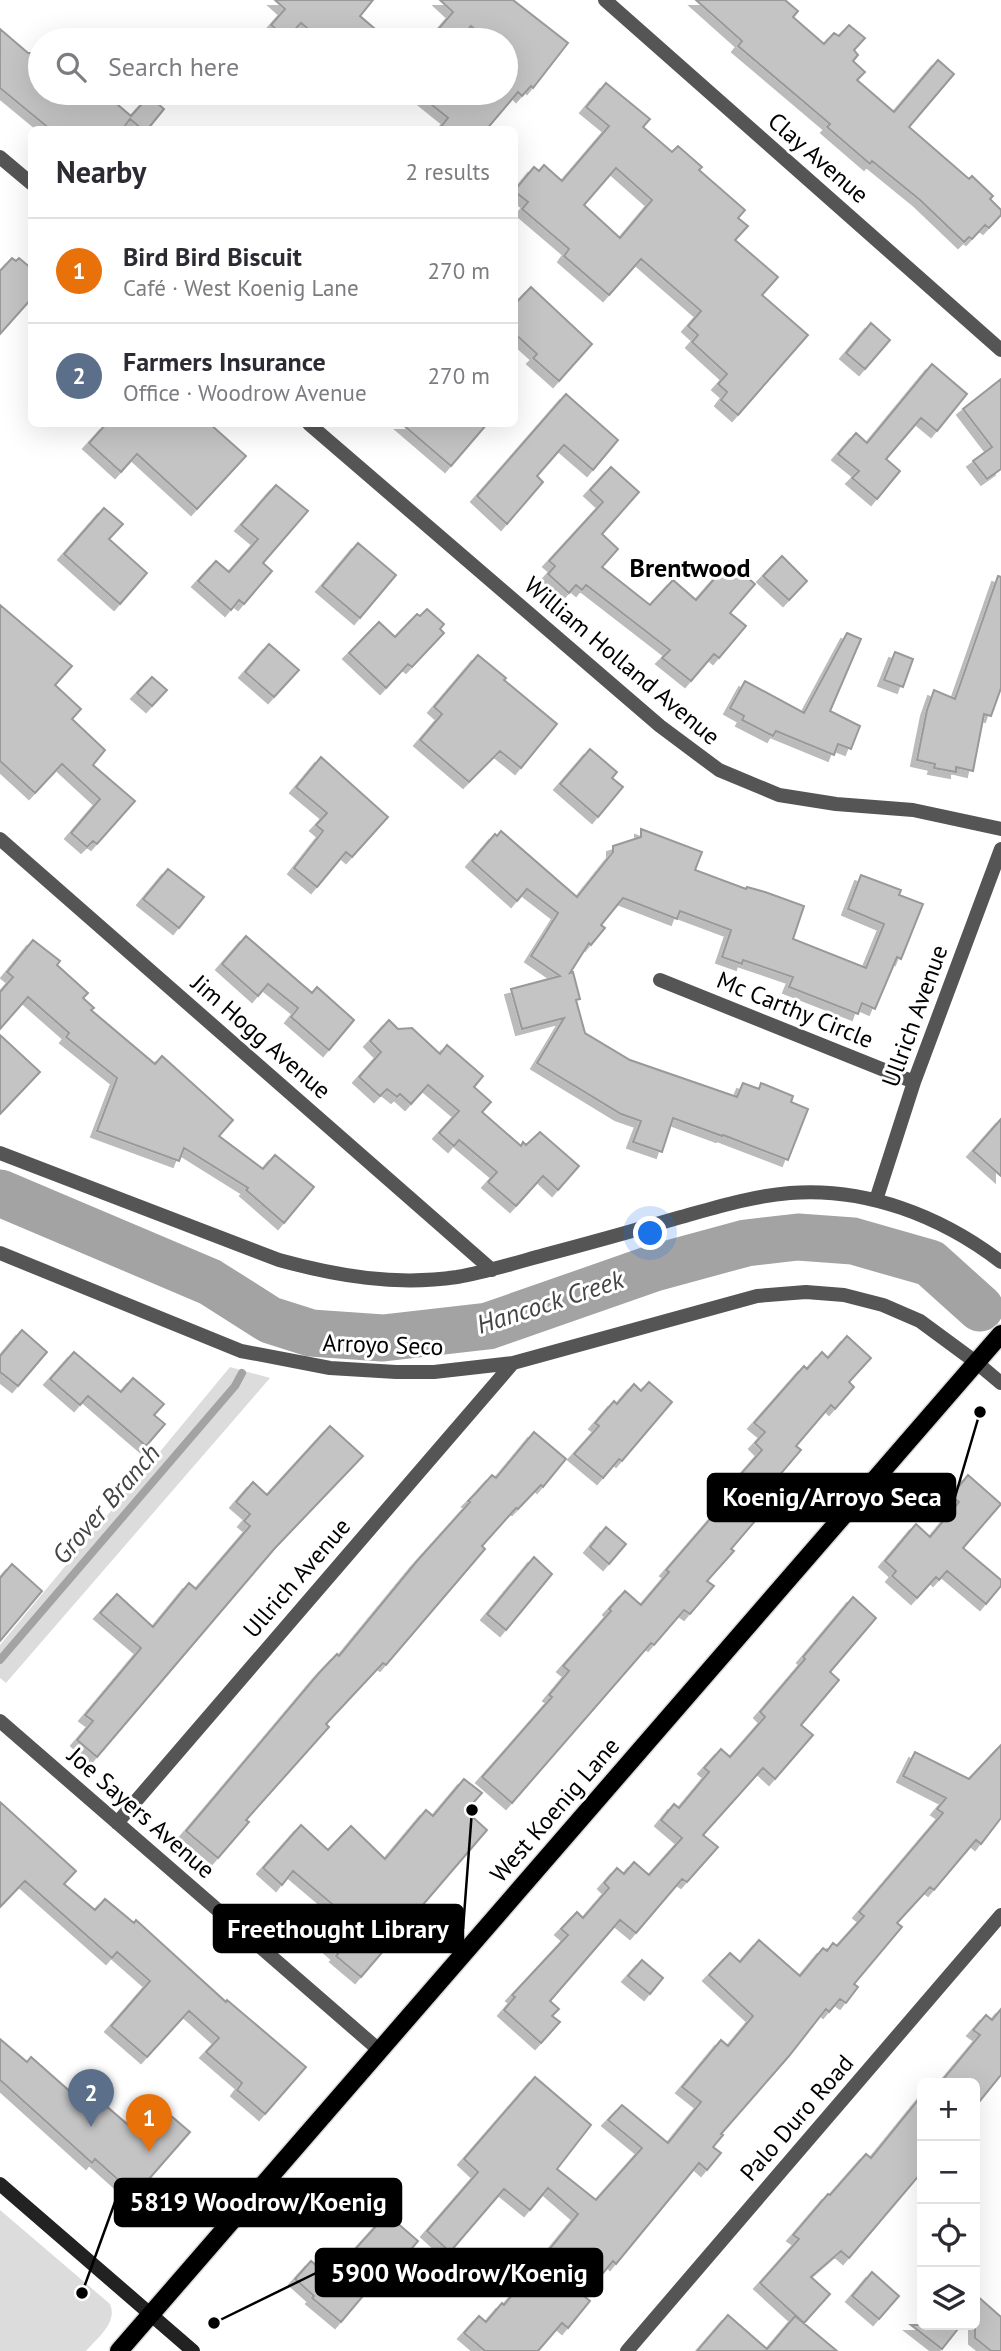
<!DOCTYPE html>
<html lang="en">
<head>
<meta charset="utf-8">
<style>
  :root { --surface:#fff; --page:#f2f2f3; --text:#2b2b33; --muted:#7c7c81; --line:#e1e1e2; --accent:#0f766e }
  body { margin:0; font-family:"PT Sans",sans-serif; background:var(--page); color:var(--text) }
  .controls { position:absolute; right:21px; bottom:21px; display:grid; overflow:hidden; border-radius:10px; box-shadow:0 7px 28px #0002 }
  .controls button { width:63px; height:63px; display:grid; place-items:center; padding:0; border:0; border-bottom:2px solid var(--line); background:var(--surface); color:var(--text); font:35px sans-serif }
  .you { position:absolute; left:651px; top:1234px; width:24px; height:24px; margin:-18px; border:5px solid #fff; border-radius:50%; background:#1a73e8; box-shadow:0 0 0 10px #1a73e833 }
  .badge { display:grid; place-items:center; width:46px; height:46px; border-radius:50%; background:var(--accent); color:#fff; font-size:23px; font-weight:700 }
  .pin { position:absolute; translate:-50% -58px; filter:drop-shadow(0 2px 4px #0008) }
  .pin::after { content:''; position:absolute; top:37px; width:24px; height:21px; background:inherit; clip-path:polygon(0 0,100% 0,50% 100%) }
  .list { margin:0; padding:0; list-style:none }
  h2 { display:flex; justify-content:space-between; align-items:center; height:91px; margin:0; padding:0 28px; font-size:30px }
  h2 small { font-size:23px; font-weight:400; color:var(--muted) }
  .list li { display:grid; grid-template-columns:46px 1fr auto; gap:21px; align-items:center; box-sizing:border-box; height:105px; padding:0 28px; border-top:2px solid var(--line) }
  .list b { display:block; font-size:26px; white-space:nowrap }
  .list p { margin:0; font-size:23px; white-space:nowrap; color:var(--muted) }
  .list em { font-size:23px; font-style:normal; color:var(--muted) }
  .icon { flex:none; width:38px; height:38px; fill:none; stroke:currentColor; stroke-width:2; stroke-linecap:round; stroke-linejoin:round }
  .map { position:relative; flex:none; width:1001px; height:2351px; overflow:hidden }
  .search { position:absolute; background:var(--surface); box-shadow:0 7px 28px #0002; left:28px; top:28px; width:490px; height:77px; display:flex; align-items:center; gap:18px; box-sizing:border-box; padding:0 24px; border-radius:38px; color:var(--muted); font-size:26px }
  .panel { position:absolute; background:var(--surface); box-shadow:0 7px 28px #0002; left:28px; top:126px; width:490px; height:301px; border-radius:10px }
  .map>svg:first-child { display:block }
</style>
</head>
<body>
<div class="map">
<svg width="1001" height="2351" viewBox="0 0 1001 2351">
  <defs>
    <filter id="shadow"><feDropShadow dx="-6" dy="6" stdDeviation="0" flood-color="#0004"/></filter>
  </defs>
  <rect width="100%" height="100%" fill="#fff"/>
  <path fill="#dcdcdc" d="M230,1367l40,11 -264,305 -6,-5v-33z
    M0,2210l110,94c8,19 -13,34 -24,47h-86z"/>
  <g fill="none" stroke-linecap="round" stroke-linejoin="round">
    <path stroke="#a3a3a3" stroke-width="8" d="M262,1334l8,-14
      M0,1660l235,-274 7,-13"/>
    <path stroke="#a3a3a3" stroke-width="47" d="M0,1193l210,89 60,38 41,13 72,5 105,-12 166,-58 92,-25 52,-6 55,4 77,22 50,45"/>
  </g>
  <path fill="#c4c4c4" stroke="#999" stroke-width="2" fill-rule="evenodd" filter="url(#shadow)" d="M275,0h98l-13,16 28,24h-67l-20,-17 -14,15 -16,-13 14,-16z
    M440,0h73l55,43 -35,45 -2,-2 -9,10 -4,-4 -32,38h-48l10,-12 -31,-25h89v-53h-19l-16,-14 -12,14h-30l24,-28z
    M696,0h89l13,11 -5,6 31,27 10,-11 5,3 10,-11 16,13 -11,12 4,5 -5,6 12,11 -8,8 37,32 44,-52 16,14 -45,53 60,52 3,-3 21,20 -3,3 11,11v5l-12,13 -4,-3 -13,14 -3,-2 -5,5 -44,-42 -48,-39 -2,3 -43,-37 3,-3 -92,-78 4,-5z
    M0,29l28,24h12v40h64l27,23 18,-20 15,13 -17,21h-4l-13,-11 -8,11h-71l-51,-42z
    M606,83l44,36 -7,8 29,25 6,-6 24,21 -3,3 46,40 -7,8 10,8 -13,14 43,37 -16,18 46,40 -70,80 -17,-15 6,-8 -9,-8 9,-10 -35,-32 6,-7 -10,-9 13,-15 -60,-52 -32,36 -45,-39 5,-7 -47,-40 6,-7 -14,-11 20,-24 5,4 5,-6 18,16 47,-55 -23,-19zM616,168l36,32 -32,38 -36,-33z
    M12,258l4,3 3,-3 13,11v29l-32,36v-63z
    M531,287l61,57 -33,37 -26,-23 4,-4 -23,-21v-28z
    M871,323l19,17 -25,29 -19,-16z
    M932,364l35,30 -30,37 -16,-13 -35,41 14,12 -23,28 -25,-21 7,-7 -21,-17 18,-21 11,10z
    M1001,379v90l-14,10 -14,-18 19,-14 -29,-38z
    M566,394l52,46 -25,30 -29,-25 -27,31 6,6 -36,42 -30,-28z
    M106,424h104l36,32 -49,53 -60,-55 -16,18 -32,-29z
    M402,424h85l-36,42z
    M611,467l28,25 -37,42 16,15 -16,18 48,38 23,-25 23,20 33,-38 26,22 -25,29 16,13 -27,32 -5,-4 -23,27 -29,-23 8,-8 -84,-65 -4,5 -6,-5 -7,8 -21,-19 7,-8 -6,-5 54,-59 -13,-12z
    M276,485l32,26 -45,52 9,8 -28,33 -5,-4 -8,10 -33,-29 18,-20 13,11 29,-33 -17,-14z
    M104,508l19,16 -14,15 38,34 -27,31 -56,-50z
    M358,543l38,32 -36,43 -38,-32z
    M782,556l25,25 -18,19 -26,-24z
    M998,576l3,1v111l-10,28 -7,-2 -11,57 -17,-4v5l-22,-4 1,-4 -18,-4 10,-50 7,-20 21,9z
    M0,605l72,61 -17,19 26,24 -9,10 33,31 -12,15 42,36 -38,43 -4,-3 -6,6 -16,-14 29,-34 -38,-35 -27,29 -35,-32z
    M427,609l17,15 -4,5 4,4 -32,34 -4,-3 -22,24 -37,-35 30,-31 16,15 22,-23 3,2z
    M847,633l14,6 -31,72 30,15 -9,23 -13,-5 -4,11 -58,-24 -3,5 -31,-16 2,-4 -14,-8 15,-27 59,32z
    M269,644l30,26 -25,27 -29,-25z
    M895,652l18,7 -10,28 -19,-7z
    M478,655l28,23 -2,2 53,44 -36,44 -21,-17 -31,31 -49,-42 22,-26 -8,-7z
    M152,677l15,13 -15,16 -15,-13z
    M590,749l27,23 -5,6 11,9 -25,30 -38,-33z
    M321,757l67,60 -36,40 -6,-5 -29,35 -23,-19 29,-37 -7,-6 11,-12 -31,-26z
    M641,829l61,23 -7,18 51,19 1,-2 18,5 39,14 -11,33 73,29 18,-44 -36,-15 13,-34 40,15 -2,5 24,9 -22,55 -4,-2 -22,52 -13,-6 -4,11 -69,-27 4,-10 -50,-17 -1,4 -20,-7 9,-27 -51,-19 -3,8 -54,-21 -22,27 4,3 -14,17 -2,-2 -19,30 3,-1 7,27 -4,1 9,33 45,27 107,37 6,-14 16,6 2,-6 32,13 -2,6 17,7 -20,51 -65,-25 -1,1 -49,-18 -11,34 -29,-10 8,-21 -20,-7 -84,-51 27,-45 -42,11 -11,-40 49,-13 -29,-20 27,-43 -31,-24 -10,12 -45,-40 23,-27 2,2 4,-5 76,66 36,-45v-6l28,-9z
    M168,869l36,28 -25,31 -36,-29z
    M246,936l66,57 5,-6 37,33 -25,30 -38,-33 7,-9 -30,-24 -10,12 -36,-32z
    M33,940l27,21 -3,4 31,28 -5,5 11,10 -3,2 64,54 7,-8 71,64 -14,16 44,33 12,-14 39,32 -30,36 -38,-33 2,-2 -64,-40 -5,13 -82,-30 20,-53 -51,-41 3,-4 -41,-36 -28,32v-37l13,-15 -6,-5z
    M389,1020l9,9 14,-1 28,26 7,-9 36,31 -9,11 17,15 -9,10 39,34 2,-4 3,3 14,-13 39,34 -21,24 -15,-14 -27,30 -28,-24 9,-10 -38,-32 -5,6 -15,-13 20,-22 -31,-26 -17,19 -11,-10 -3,3 -10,-8 -7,7 -21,-19 22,-25 -11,-11z
    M0,1035l40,37 -40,42z
    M1001,1119v57l-28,-25z
    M22,1330l25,22 -29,34 -18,-14v-16z
    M847,1336l24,22 -22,24 5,5 -19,22 -4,-4 -35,41 5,4 -29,34 8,8 -49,57 3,2 -27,30 7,5 -24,28 -6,-4 -30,35 -3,-2 -139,160 -30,-26 70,-80 -3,-2 20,-24 -6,-5 48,-55 -2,-2 16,-18 16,14 28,-33 -3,-2 64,-74 -5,-4 37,-42 -7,-7 10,-11 -11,-9 50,-57 3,3 15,-17 6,6z
    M74,1352l47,40 12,-14 31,26 -10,11 11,9 -19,22 -58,-50 -8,9 -30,-26z
    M649,1382l23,20 -50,59 -3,-2 -16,19 -29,-24 25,-28 -4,-3 19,-22 3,3 17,-20 7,7z
    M330,1426l33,30 -88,92 -178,209 -20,-17 16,-19 -8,-6 56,-67 -41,-35 17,-19 36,33 36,-44 7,6 54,-63 -6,-5 6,-7 -14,-12 17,-20 14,13z
    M534,1432l32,27 -23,28 -2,-2 -23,24 -2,-1 -34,38 3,3 -99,116 -3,-2 -57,61 3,3 -83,93 3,2 -31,36 -32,-27 133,-158 18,-19 2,2 78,-95 53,-59 -2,-1 7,-7 17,-19 4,3z
    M968,1475l33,29 -38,44 38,32v6l-15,18 -39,-33 -8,9 -3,-3 -19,21 -25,-22 4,-5 -11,-10 31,-37 14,13 29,-35 -8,-6z
    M606,1527l20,17 -17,20 -19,-17z
    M534,1557l18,17 -46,56 -19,-16z
    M12,1564l30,27 -42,50v-63z
    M853,1597l23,21 -46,54 9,8 -38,45 12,10 -38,44 -12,-11 -60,67 15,12 -31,35 -5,-3 -46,54 -16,-13 -70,81 9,8 -7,7 8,6 -19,21 -37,-33 11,-13 -3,-2 56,-60 -7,-6 16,-17 6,6 26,-30 -5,-5 13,-15 7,6 10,-12 15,13 33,-37 -21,-18 13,-16 5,4 30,-36 -5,-4 17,-19 9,8 35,-40 -5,-5 45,-53 -2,-2z
    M1001,1745v73l-20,26 -5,-4 -42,50 -4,-3 -33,36 5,4 -48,57 4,3 -12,16 -6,-4 -11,13 -3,-3 -37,47 -68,78 2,1 -10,12 8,6 -14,17 -8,-7 -83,101 -3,-3 -29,35 6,5 -22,27 -6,-5 -24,28h-53l-21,-18 15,-17 7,6 16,-19 2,2 74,-91 -30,-26 -18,22 -26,-21 -54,63 -23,-21 51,-59 -14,-13 71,-82 56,48 -34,44 39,31 46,-52 -34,-28 14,-15 46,38 33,-41 -19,-15 39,-47 7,6 25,-30 -44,-41 21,-22 10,9 19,-22 41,36 23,-28 4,3 6,-8 4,3 27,-30 -5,-4 84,-99 -6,-4 9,-11 -43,-22 12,-24 54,27z
    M464,1779l18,14 -16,18 21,19 -126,147 -25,-21 2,-2 -18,-16 3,-4 -10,-8 19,-22 -39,-33 -11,14 -19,-17 38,-43 27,25 23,-24 34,33 41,-49 7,6z
    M0,1802l76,69 -12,13 31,26 10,-11 29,24 2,-3 90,82 1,-2 79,67 -41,47 -28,-24 5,-7 -36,-31 13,-14 -30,-27 -42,46 -36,-31 39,-45 -33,-29 -5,6 -87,-77 -25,26z
    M642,1960l21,18 -13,16 -22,-18z
    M1001,2009v66l-26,32v-24h-35l40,-48 -7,-5 13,-15 6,5z
    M0,2039l27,23 4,-5 51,45 8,-10 51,44 23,-26 26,22 -55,63 -40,-36 -3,4 -92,-83z
    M922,2095v77l-73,86 -8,-7 -30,26 19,17 -26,29 -44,-40 39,-44 -6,-4 35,-41 2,1 36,-41 5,4z
    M387,2214l31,27 -20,24 -3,-2 -13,16 -3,-2 -38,45 -29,-24 2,-2 -19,-17 16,-18 19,16z
    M872,2272l27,24 -20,23 -27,-23z
    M975,2294l26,23v34h-10l-16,-13z
    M728,2315l39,34 28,-33 42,35h-140z
    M911,2325h50l-19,24z"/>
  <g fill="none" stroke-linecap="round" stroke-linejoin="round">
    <defs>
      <path id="primary" d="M119,2351l882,-1017"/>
    </defs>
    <use href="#primary" stroke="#dbdbdb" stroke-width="21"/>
    <path stroke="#555" stroke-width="14" d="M605,0l396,350
      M0,157l32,27
      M309,424l351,302 59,44 60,25 57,9 77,6 88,19
      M0,839l492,431
      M660,980l254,102
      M0,1153l279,107c58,16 117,26 178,17 29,-5 58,-14 87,-22 46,-12 92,-25 137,-38 36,-10 72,-21 109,-24 76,-6 151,23 211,69
      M876,1200l38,-118 87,-233
      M0,1253l241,98 89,17 66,4h38l79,-9 244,-67 49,-4 38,3 39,10 37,16 57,42 24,20
      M0,1721l379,329
      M117,1823l396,-460
      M627,2351l374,-436"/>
    <path stroke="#222" stroke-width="14" d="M0,2184l193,167"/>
    <use href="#primary" stroke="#000" stroke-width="18"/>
  </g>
  <g text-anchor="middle" stroke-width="6" stroke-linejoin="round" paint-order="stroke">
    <g font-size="24" fill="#000" stroke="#fff">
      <text transform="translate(818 158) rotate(41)" y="8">Clay Avenue</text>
      <text transform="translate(622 661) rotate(40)" y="8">William Holland Avenue</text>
      <text transform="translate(795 1010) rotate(22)" y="8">Mc Carthy Circle</text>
      <text transform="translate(915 1016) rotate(-70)" y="8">Ullrich Avenue</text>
      <text transform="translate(261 1037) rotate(41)" y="8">Jim Hogg Avenue</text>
      <text transform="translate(383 1345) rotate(2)" y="8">Arroyo Seco</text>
      <text transform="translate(297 1578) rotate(-49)" y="8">Ullrich Avenue</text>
      <text transform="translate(555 1810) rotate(-49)" y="8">West Koenig Lane</text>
      <text transform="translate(141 1813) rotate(41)" y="8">Joe Sayers Avenue</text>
      <text transform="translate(797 2118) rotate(-49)" y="8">Palo Duro Road</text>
    </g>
    <g font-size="26" font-weight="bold" fill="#000" stroke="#fff">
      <text x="690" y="577">Brentwood</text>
    </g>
    <g font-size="26" font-style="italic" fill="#444" stroke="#fff">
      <text transform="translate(550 1302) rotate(-18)" y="9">Hancock Creek</text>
      <text transform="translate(106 1504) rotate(-49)" y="9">Grover Branch</text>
    </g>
  </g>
  <path fill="none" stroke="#000" stroke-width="2.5" d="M980 1412L955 1497M472 1810L463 1929M82 2293L115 2202M214 2323L316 2273"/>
  <g fill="#000" stroke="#fff" stroke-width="2.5">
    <circle cx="980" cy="1412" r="7"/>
    <circle cx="472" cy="1810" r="7"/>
    <circle cx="82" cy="2293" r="7"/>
    <circle cx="214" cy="2323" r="7"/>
  </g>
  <g fill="#000" stroke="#000" stroke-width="2.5">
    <rect x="708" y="1474" width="247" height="47" rx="7"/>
    <rect x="214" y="1905" width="249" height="47" rx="7"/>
    <rect x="115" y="2179" width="286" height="47" rx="7"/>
    <rect x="316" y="2249" width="286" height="47" rx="7"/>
  </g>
  <g font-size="26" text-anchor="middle" font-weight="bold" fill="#fff">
    <text x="832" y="1506">Koenig/Arroyo Seca</text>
    <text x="338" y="1938">Freethought Library</text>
    <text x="258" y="2211">5819 Woodrow/Koenig</text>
    <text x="459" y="2282">5900 Woodrow/Koenig</text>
  </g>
</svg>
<div class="controls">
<button>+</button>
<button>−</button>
<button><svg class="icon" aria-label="locate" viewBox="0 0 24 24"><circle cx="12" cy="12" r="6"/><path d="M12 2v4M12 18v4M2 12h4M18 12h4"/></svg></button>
<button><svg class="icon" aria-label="layers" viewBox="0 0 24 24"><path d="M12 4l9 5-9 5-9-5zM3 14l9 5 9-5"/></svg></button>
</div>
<div class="you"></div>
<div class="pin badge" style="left:149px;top:2152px;background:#e8710a">1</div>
<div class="pin badge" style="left:91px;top:2127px;background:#5c6f8a">2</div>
<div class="search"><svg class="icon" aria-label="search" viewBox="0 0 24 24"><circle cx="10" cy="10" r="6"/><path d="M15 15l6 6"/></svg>Search here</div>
<section class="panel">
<h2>Nearby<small>2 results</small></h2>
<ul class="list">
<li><span class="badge" style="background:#e8710a">1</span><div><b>Bird Bird Biscuit</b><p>Café · West Koenig Lane</p></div><em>270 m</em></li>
<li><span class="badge" style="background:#5c6f8a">2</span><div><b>Farmers Insurance</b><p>Office · Woodrow Avenue</p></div><em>270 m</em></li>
</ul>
</section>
</div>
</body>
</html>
